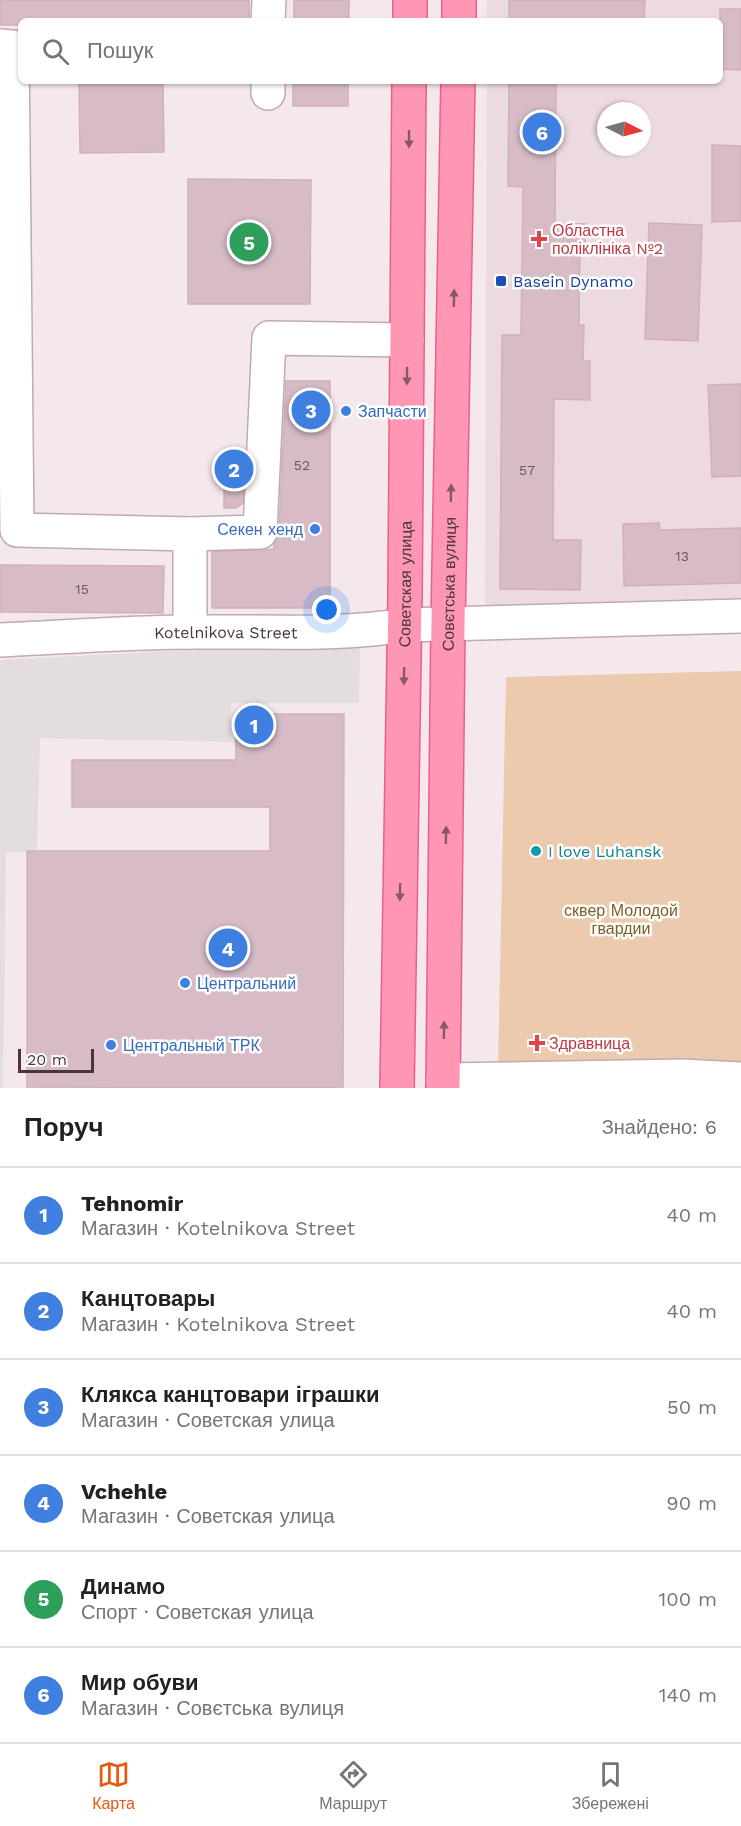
<!DOCTYPE html>
<html lang="uk">
<head>
<meta charset="utf-8">
<style>
  :root { --surface:#fff; --page:#f6f6f6; --text:#202124; --muted:#757577; --line:#e0e0e0; --accent:#ea580c }
  body { margin:0; font-family:"Work Sans",sans-serif; background:var(--page); color:var(--text) }
  .compass { position:absolute; left:597px; top:102px; width:54px; height:54px; border-radius:50%; background:var(--surface); box-shadow:0 2px 4px #0004; rotate:96deg }
  .scale { position:absolute; left:18px; bottom:15px; width:76px; box-sizing:border-box; padding-left:6px; border:3px solid #49363d; border-top:0; font-size:16px; line-height:21px; white-space:nowrap; color:#49363d; -webkit-text-stroke:4px #fff; paint-order:stroke }
  .you { position:absolute; left:327px; top:610px; width:21px; height:21px; margin:-15px; border:4px solid #fff; border-radius:50%; background:#1a73e8; box-shadow:0 0 0 9px #1a73e833 }
  .badge { display:grid; place-items:center; width:39px; height:39px; border-radius:50%; background:var(--accent); color:#fff; font-size:20px; font-weight:700 }
  .pin { position:absolute; translate:-50% -50%; border:3px solid #fff; box-shadow:0 2px 6px #0006 }
  .list { margin:0; padding:0; list-style:none }
  h2 { display:flex; justify-content:space-between; align-items:center; height:78px; margin:0; padding:0 24px; font-size:26px }
  h2 small { font-size:20px; font-weight:400; color:var(--muted) }
  .list li { display:grid; grid-template-columns:39px 1fr auto; gap:18px; align-items:center; box-sizing:border-box; height:96px; padding:0 24px; border-top:2px solid var(--line) }
  .list b { display:block; font-size:22px; white-space:nowrap }
  .list p { margin:0; font-size:20px; white-space:nowrap; color:var(--muted) }
  .list em { font-size:20px; font-style:normal; color:var(--muted) }
  .icon { flex:none; width:33px; height:33px; fill:none; stroke:currentColor; stroke-width:2; stroke-linecap:round; stroke-linejoin:round }
  .map { position:relative; flex:none; width:741px; height:1088px; overflow:hidden }
  .search { position:absolute; background:var(--surface); box-shadow:0 2px 4px #0004; left:18px; right:18px; top:18px; height:66px; display:flex; align-items:center; gap:15px; box-sizing:border-box; padding:0 21px; border-radius:9px; color:var(--muted); font-size:22px }
  .sheet { height:654px; background:var(--surface) }
  nav { display:flex; justify-content:space-around; align-items:center; box-sizing:border-box; height:84px; border-top:2px solid var(--line); background:var(--surface); font-size:16px; color:var(--muted) }
  nav a { display:grid; justify-items:center; gap:3px }
  nav .on { color:var(--accent) }
  .map>svg:first-child { display:block }
</style>
</head>
<body>
<div class="map">
<svg width="741" height="1088" viewBox="0 0 741 1088">
  <rect width="100%" height="100%" fill="#f5e8ec"/>
  <path fill="#eddae0" fill-rule="evenodd" d="M487,0h254v602l-256,7 2,-528h233v-60h-233zM606,111h36v36h-36z"/>
  <path fill="#ebcaae" d="M741,671v391l-243,8 8,-393z"/>
  <path fill="#e3dddf" d="M360,641l-1,62h-128v39l-191,-4 -3,112 -31,3 -3,235h-3v-428z"/>
  <path fill="#d7bcc7" stroke="#d2afbd" stroke-width="1.5" d="M0,0h249v21h-228v4h-21z
    M294,0h55v21h-55z
    M509,0h136l-1,21h-135z
    M720,9h21v61l-21,-1z
    M79,81h84l1,71 -84,1z
    M293,81h55v25h-55z
    M509,81h47l-1,142 31,1 -1,19h-5l-1,82h5l-1,36h7v39l-36,-1 -1,141h28l-1,50 -80,-1 2,-254h19l2,-148 -15,-1z
    M712,145l29,1v75l-29,1z
    M188,179l123,1 -1,124h-122z
    M649,223l53,2 -4,116 -53,-2z
    M286,381h44v227h-118v-56l62,-3v-6l5,-10z
    M741,384v92l-29,1 -4,-92z
    M224,454h21l-2,49 -7,5h-12z
    M659,523l1,7 81,-2v55l-117,3 -1,-62z
    M0,565l164,1 -1,47 -163,-1z
    M236,714h108l-1,374 -316,-1v-236h243v-44h-198v-47h164z"/>
  <g fill="none" stroke-linecap="round" stroke-linejoin="round">
    <defs>
      <g id="minor">
        <path d="M268,21l1,-21"/>
        <path d="M0,46l12,1 5,483 173,4 70,-2 9,-194 138,2"/>
        <path d="M268,93v-12"/>
        <path d="M190,534v98"/>
        <path id="s1" d="M0,640c65,-3 130,-8 196,-8 69,-1 140,4 209,-7l336,-9"/>
        <path d="M443,1080l239,-4 59,3"/>
      </g>
      <g id="major">
        <path d="M410,21v-21"/>
        <path d="M459,21v-21"/>
        <path id="s2" d="M397,1088l8,-492 4,-515"/>
        <path id="s3" d="M443,1088l5,-464 10,-543"/>
      </g>
    </defs>
    <use href="#minor" stroke="#c1aab2" stroke-width="36"/>
    <use href="#major" stroke="#eb6089" stroke-width="36"/>
    <use href="#minor" stroke="#fff" stroke-width="33"/>
    <use href="#major" stroke="#ff97b4" stroke-width="33"/>
  </g>
  <defs><path id="oneway-solid" d="M-6-.8H1V-3.2L6.5 0L1 3.2V.8H-6Z" transform="scale(1.5)"/></defs>
  <g fill="#895867">
    <use href="#oneway-solid" transform="translate(409 139) rotate(90)"/>
    <use href="#oneway-solid" transform="translate(454 298) rotate(-89)"/>
    <use href="#oneway-solid" transform="translate(407 376) rotate(90)"/>
    <use href="#oneway-solid" transform="translate(451 493) rotate(-89)"/>
    <use href="#oneway-solid" transform="translate(404 676) rotate(91)"/>
    <use href="#oneway-solid" transform="translate(446 835) rotate(-89)"/>
    <use href="#oneway-solid" transform="translate(400 892) rotate(91)"/>
    <use href="#oneway-solid" transform="translate(444 1030) rotate(-89)"/>
  </g>
  <g fill="#e0444e" stroke="#fff" stroke-width="2">
    <path d="M536 230h6v6h6v6h-6v6h-6v-6h-6v-6h6z"/>
    <path d="M534 1034h6v6h6v6h-6v6h-6v-6h-6v-6h6z"/>
  </g>
  <rect fill="#1a4fb4" stroke="#fff" stroke-width="2" x="495" y="275" width="12" height="12" rx="3"/>
  <g fill="#3f7fe0" stroke="#fff" stroke-width="2">
    <circle cx="346" cy="411" r="6"/>
    <circle cx="315" cy="529" r="6"/>
    <circle cx="185" cy="983" r="6"/>
    <circle cx="111" cy="1045" r="6"/>
  </g>
  <circle fill="#0f9aa8" stroke="#fff" stroke-width="2" cx="536" cy="851" r="6"/>
  <g text-anchor="middle" stroke-width="5" stroke-linejoin="round" paint-order="stroke">
    <g font-size="14" fill="#6c5860">
      <text x="302" y="470">52</text>
      <text x="527" y="475">57</text>
      <text x="682" y="561">13</text>
      <text x="82" y="594">15</text>
    </g>
    <g font-size="16" fill="#be3a42" stroke="#fff" text-anchor="start">
      <text x="552" y="236">Областна<tspan x="552" dy="18">поліклініка №2</tspan></text>
      <text x="549" y="1049">Здравница</text>
    </g>
    <g font-size="16" fill="#164399" stroke="#fff" text-anchor="start">
      <text x="513" y="287">Basein Dynamo</text>
    </g>
    <g font-size="16" fill="#366cbe" stroke="#fff" text-anchor="start">
      <text x="358" y="417">Запчасти</text>
      <text x="303" y="535" text-anchor="end">Секен хенд</text>
      <text x="197" y="989">Центральний</text>
      <text x="123" y="1051">Центральный ТРК</text>
    </g>
    <g font-size="16" fill="#49363d" stroke="#fff">
      <text dy="6" stroke="none"><textPath href="#s3" startOffset="504">Совєтська вулиця</textPath></text>
      <text dy="6" stroke="none"><textPath href="#s2" startOffset="504">Советская улица</textPath></text>
      <text dy="6" stroke="none"><textPath href="#s1" startOffset="226">Kotelnikova Street</textPath></text>
    </g>
    <g font-size="16" fill="#0d838f" stroke="#fff" text-anchor="start">
      <text x="548" y="857">I love Luhansk</text>
    </g>
    <g font-size="16" fill="#7f5d25" stroke="#fff">
      <text x="621" y="916">сквер Молодой<tspan x="621" dy="18">гвардии</tspan></text>
    </g>
  </g>
</svg>
<svg class="compass" viewBox="-18 -18 36 36"><path d="M0-13l5 13h-10z" fill="#e53935"/><path d="M0 13l5-13h-10z" fill="#757577"/></svg>
<div class="scale">20 m</div>
<div class="you"></div>
<div class="pin badge" style="left:254px;top:725px;background:#3f7fe0">1</div>
<div class="pin badge" style="left:234px;top:469px;background:#3f7fe0">2</div>
<div class="pin badge" style="left:311px;top:410px;background:#3f7fe0">3</div>
<div class="pin badge" style="left:228px;top:948px;background:#3f7fe0">4</div>
<div class="pin badge" style="left:249px;top:242px;background:#2e9e5b">5</div>
<div class="pin badge" style="left:542px;top:132px;background:#3f7fe0">6</div>
<div class="search"><svg class="icon" aria-label="search" viewBox="0 0 24 24"><circle cx="10" cy="10" r="6"/><path d="M15 15l6 6"/></svg>Пошук</div>
</div>
<section class="sheet">
<h2>Поруч<small>Знайдено: 6</small></h2>
<ul class="list">
<li><span class="badge" style="background:#3f7fe0">1</span><div><b>Tehnomir</b><p>Магазин · Kotelnikova Street</p></div><em>40 m</em></li>
<li><span class="badge" style="background:#3f7fe0">2</span><div><b>Канцтовары</b><p>Магазин · Kotelnikova Street</p></div><em>40 m</em></li>
<li><span class="badge" style="background:#3f7fe0">3</span><div><b>Клякса канцтовари іграшки</b><p>Магазин · Советская улица</p></div><em>50 m</em></li>
<li><span class="badge" style="background:#3f7fe0">4</span><div><b>Vchehle</b><p>Магазин · Советская улица</p></div><em>90 m</em></li>
<li><span class="badge" style="background:#2e9e5b">5</span><div><b>Динамо</b><p>Спорт · Советская улица</p></div><em>100 m</em></li>
<li><span class="badge" style="background:#3f7fe0">6</span><div><b>Мир обуви</b><p>Магазин · Совєтська вулиця</p></div><em>140 m</em></li>
</ul>
</section>
<nav>
<a class="on"><svg class="icon" aria-label="map" viewBox="0 0 24 24"><path d="M3 6l6-2 6 2 6-2v14l-6 2-6-2-6 2zM9 4v14M15 6v14"/></svg>Карта</a>
<a><svg class="icon" aria-label="directions" viewBox="0 0 24 24"><path d="M12 3l9 9-9 9-9-9zM9 14v-3h6M13 9l2 2-2 2"/></svg>Маршрут</a>
<a><svg class="icon" aria-label="saved" viewBox="0 0 24 24"><path d="M7 4h10v16l-5-4-5 4z"/></svg>Збережені</a>
</nav>
</body>
</html>
